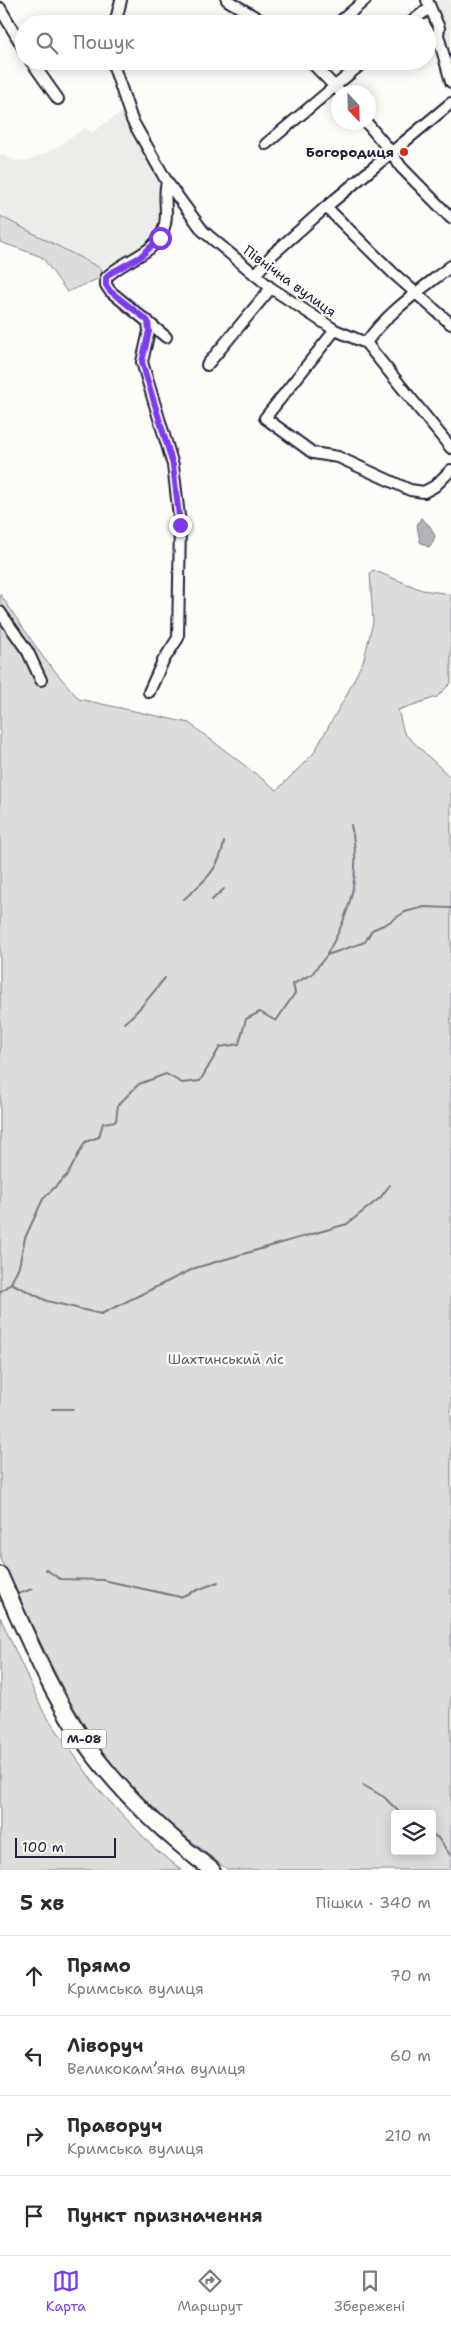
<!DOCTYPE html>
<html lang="uk">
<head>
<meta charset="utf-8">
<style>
  :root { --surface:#fff; --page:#f2f2f3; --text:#2b2b33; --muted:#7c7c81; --line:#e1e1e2; --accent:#7c3aed }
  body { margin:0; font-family:"Shantell Sans",sans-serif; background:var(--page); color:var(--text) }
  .controls { position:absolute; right:15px; bottom:15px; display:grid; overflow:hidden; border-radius:5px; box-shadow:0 2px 12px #0003 }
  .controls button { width:45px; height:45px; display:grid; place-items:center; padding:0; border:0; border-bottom:1px solid var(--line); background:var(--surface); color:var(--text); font:25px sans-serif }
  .compass { position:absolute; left:331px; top:85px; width:45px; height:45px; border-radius:50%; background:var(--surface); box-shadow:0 2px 12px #0003; rotate:158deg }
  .scale { position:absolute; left:15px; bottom:12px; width:101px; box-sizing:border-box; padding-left:5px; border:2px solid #22223b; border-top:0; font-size:14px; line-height:18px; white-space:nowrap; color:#22223b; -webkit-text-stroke:4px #fdfcf7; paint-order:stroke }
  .stop { position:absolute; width:15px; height:15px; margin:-11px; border:4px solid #7c3aed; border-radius:50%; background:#fff }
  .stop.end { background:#7c3aed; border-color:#fff; box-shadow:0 1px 5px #0008 }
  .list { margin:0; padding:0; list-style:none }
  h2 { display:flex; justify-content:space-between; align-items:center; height:65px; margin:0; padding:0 20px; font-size:21px }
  h2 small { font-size:16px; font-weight:400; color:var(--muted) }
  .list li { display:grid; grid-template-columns:32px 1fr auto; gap:15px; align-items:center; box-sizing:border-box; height:80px; padding:0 20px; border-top:1px solid var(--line) }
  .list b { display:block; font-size:19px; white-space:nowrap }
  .list p { margin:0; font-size:16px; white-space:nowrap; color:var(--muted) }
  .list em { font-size:16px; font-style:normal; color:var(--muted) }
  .icon { flex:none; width:28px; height:28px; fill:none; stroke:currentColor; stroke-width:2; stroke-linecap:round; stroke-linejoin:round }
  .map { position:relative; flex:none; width:451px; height:1870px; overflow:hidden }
  .search { position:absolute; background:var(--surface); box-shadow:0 2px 12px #0003; left:15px; right:15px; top:15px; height:55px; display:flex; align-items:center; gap:12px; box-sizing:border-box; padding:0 18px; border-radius:28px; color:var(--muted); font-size:19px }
  .sheet { height:385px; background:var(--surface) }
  nav { display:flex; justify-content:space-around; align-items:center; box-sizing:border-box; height:70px; border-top:1px solid var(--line); background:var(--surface); font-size:14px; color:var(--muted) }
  nav a { display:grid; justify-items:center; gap:2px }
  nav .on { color:var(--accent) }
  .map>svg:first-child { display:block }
</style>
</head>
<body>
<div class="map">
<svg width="451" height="1870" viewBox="0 0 451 1870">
  <rect width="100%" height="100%" fill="#fdfcf7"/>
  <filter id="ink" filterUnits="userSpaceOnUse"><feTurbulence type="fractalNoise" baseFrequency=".02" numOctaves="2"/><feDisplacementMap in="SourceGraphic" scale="10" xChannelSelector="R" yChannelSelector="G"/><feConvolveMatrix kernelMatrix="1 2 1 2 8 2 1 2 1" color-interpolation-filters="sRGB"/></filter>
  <g filter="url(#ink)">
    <path fill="#ecece9" d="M429,0h22v66z
      M123,111l39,73v43l-9,12 -51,30 -102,-53v-62l16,7 13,-1 25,-11 32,-22 5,6z"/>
    <path fill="#dddcdb" stroke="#807f8b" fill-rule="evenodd" d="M0,216l102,53 -2,9 -33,14 -25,-35 -42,-15z
      M373,570l49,20 29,4v89l-14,14 -39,13 6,23 47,45v1092h-223l-76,-60 -43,-45 -45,-74 -64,-132v-965l43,63 36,42 110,24 88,67 36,-36 34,-60 17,-35 9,-37 -3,-49zM395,1814h37v37h-37z
      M0,1617l43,94 56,79 56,59 27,21h-182z"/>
    <path fill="#b2b2b7" stroke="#787885" d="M421,518l9,8 5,10 -4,10 -3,1 -8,-5 -3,-17z"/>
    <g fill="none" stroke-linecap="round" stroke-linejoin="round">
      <path stroke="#787885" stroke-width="2" d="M184,899c20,-17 36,-31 40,-57
        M212,900l12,-11
        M327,954c24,-41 35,-81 24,-129
        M124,1023c16,-12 28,-30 41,-45
        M11,1283l36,18 54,13 94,-46 152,-44 33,-26 10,-13
        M0,1292l11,-9 8,-17 6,-28 18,-39 25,-25 17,-32 14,-5 4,-14 13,-2 2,-16 21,-21 27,-10 16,9 18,-2 20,-34 19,-3 7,-25 14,-7 16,9 19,-28 -2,-9 19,-10 15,-19 38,-13 7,-12 14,-6 19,-12 19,-5 27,1
        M52,1409h21
        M45,1569l15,10 43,1 77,17 38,-15
        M18,1594l14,-5
        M0,1601h1
        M363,1785l21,12 17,17
        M432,1834l6,4 13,18"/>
      <defs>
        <path id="minor" d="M227,0l40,24
          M427,0l12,28 -1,7 13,47
          M0,8l24,41
          M115,24l6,-24
          M337,24l28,-24
          M409,24l15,-12
          M31,61l27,38
          M112,61l20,59 35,62 36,49 68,57 64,42 31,13 85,105
          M310,61l30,31
          M366,122l25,30 10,15 50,51
          M266,144l99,-83
          M326,207l67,66 58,51
          M255,275l18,-21 53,-47 125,-104
          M148,321l1,10 -7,31 31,103 7,60 -2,113 -15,23 -14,31
          M335,330l-70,88 48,35 25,4 72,33 14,2 11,-6 16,-16
          M166,337l-56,-46 -4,-6v-7c17,-20 52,-22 59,-54 3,-14 -2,-28 2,-42
          M366,343c21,-31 56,-54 85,-77
          M207,365l64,-77
          M0,612l28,40 13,28"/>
        <path id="highway" d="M0,1575c27,62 55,130 97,184 33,42 73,79 115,111"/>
      </defs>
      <use href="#minor" stroke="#22223b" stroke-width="14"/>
      <use href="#highway" stroke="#22223b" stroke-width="19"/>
      <use href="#minor" stroke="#fdfcf7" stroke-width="10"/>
      <use href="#highway" stroke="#fdfcf7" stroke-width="15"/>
    </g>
  </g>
  <g fill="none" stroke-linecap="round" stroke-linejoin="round" filter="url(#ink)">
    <path stroke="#7c3aed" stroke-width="6" d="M160,238l-20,19 -31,17 -3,4v7l4,6 38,30 1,10 -7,31 31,103 7,60"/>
  </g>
  <circle fill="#c8321e" stroke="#fdfcf7" stroke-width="2" cx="404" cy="152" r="5"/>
  <g text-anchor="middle" stroke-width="4.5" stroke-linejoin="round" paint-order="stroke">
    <rect fill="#fdfcf7" stroke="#646373" stroke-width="1" x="61.5" y="1729.5" width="45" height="19" rx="4"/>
    <g font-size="12" font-weight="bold" fill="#22223b">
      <text x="84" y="1743">М-08</text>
    </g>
    <g font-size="14" font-weight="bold" fill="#22223b" stroke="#fdfcf7" text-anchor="end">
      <text x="394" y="157">Богородиця</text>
    </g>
    <g font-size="14" fill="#22223b" stroke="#fdfcf7">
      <text transform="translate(290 281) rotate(36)" y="5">Північна вулиця</text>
    </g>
    <g font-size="14" fill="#5a5a6b" stroke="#fdfcf7">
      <text x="226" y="1364">Шахтинський ліс</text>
    </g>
  </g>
</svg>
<div class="controls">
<button><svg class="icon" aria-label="layers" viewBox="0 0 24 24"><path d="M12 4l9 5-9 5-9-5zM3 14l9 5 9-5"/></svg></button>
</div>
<svg class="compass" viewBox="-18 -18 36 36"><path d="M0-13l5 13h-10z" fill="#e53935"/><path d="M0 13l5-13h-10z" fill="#7c7c81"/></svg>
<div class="scale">100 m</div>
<div class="stop" style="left:160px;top:238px"></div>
<div class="stop end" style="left:180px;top:525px"></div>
<div class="search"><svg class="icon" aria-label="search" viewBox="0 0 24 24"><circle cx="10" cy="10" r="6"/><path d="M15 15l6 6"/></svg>Пошук</div>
</div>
<section class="sheet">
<h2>5 хв<small>Пішки · 340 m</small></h2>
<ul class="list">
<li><svg class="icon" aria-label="ahead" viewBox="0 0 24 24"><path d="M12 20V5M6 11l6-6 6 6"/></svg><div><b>Прямо</b><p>Кримська вулиця</p></div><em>70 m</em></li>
<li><svg class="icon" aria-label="left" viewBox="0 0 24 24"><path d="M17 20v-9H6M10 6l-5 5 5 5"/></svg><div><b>Ліворуч</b><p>Великокамʼяна вулиця</p></div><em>60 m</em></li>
<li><svg class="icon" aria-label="right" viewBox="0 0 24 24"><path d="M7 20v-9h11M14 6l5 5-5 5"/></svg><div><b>Праворуч</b><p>Кримська вулиця</p></div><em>210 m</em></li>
<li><svg class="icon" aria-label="arrive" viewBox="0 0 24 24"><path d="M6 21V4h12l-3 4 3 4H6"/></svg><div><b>Пункт призначення</b></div></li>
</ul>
</section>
<nav>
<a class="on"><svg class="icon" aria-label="map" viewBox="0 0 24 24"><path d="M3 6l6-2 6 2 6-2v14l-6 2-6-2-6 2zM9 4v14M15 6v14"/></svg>Карта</a>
<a><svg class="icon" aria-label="directions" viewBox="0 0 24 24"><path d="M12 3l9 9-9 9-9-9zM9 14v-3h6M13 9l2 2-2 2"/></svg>Маршрут</a>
<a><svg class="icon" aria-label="saved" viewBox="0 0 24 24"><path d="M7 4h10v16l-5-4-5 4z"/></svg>Збережені</a>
</nav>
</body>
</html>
